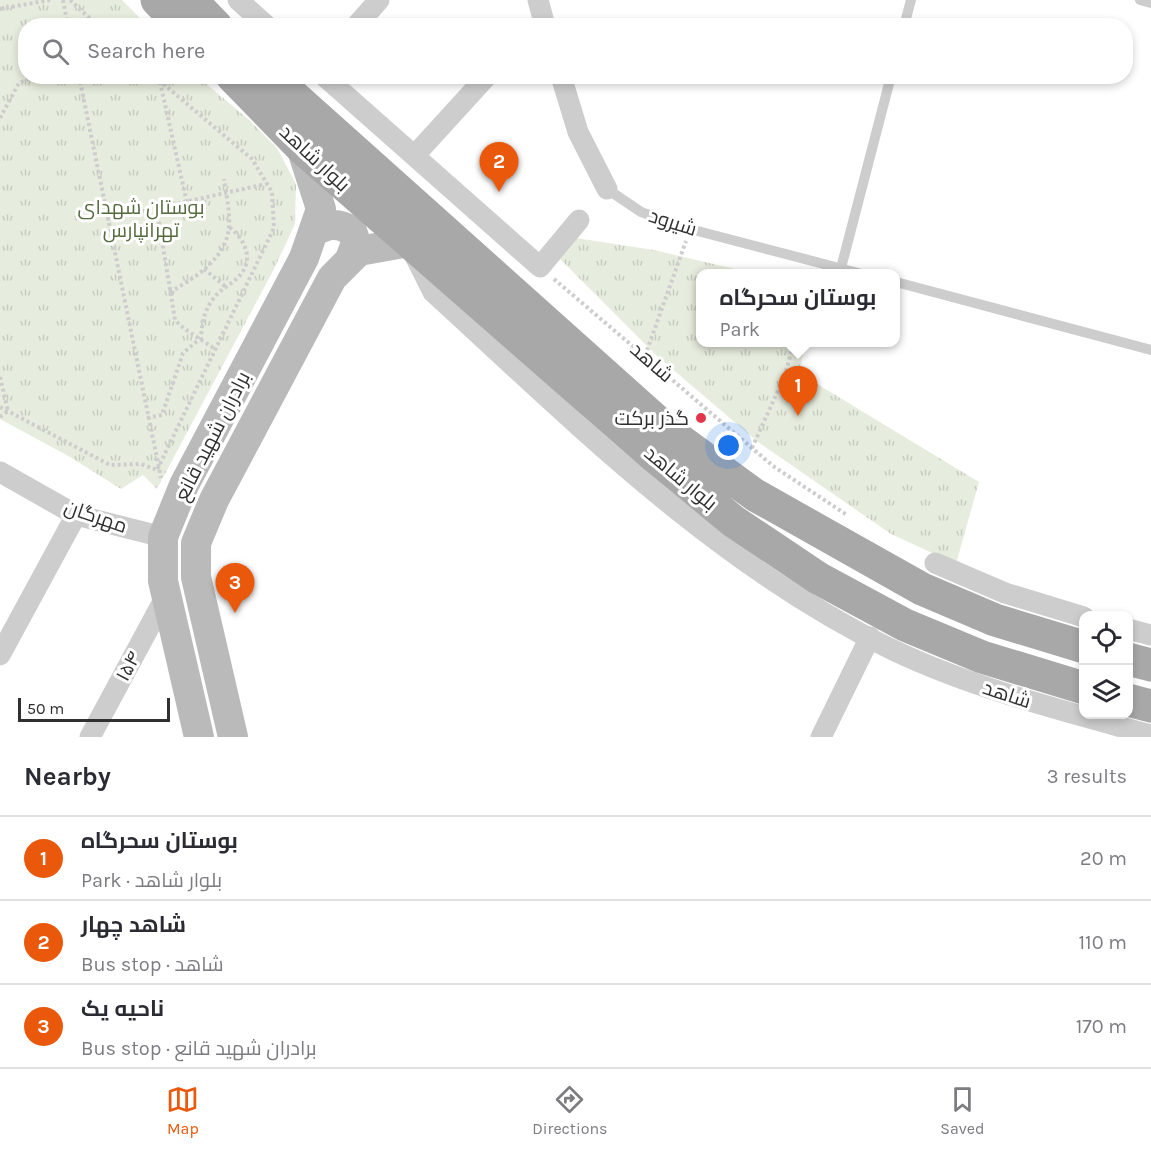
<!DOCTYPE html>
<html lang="en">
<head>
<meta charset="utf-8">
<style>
  :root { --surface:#fff; --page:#f2f2f3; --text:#2b2b33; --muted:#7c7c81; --line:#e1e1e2; --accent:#ea580c }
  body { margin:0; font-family:Karla,Cairo,sans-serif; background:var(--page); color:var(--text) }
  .controls { position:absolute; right:18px; bottom:18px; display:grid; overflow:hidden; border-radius:12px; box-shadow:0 3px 9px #0003 }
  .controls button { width:54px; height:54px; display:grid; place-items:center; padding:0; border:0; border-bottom:2px solid var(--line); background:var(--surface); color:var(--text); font:30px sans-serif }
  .scale { position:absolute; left:18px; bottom:15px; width:152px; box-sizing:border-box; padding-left:6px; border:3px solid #303030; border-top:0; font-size:16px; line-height:21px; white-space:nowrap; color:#303030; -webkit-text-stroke:4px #fff; paint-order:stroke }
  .you { position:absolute; left:729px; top:446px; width:21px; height:21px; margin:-15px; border:4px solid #fff; border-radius:50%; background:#1a73e8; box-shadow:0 0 0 9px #1a73e833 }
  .badge { display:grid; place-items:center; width:39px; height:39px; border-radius:50%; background:var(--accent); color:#fff; font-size:20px; font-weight:700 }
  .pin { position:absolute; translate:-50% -50px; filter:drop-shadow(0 2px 3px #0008) }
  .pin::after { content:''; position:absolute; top:32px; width:21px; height:18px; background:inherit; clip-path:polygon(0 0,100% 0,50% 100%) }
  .popup { position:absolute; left:696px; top:269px; width:204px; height:78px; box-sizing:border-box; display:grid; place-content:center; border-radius:12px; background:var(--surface); filter:drop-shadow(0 2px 4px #0005); font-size:20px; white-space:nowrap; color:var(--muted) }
  .popup b { font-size:22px; color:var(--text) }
  .popup::after { content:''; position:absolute; left:50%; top:100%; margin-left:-12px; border:12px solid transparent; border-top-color:var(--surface) }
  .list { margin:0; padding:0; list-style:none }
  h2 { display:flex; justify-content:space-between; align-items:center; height:78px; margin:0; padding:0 24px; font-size:26px }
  h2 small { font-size:20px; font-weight:400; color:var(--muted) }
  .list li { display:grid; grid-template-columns:39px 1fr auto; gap:18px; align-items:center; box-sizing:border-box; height:84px; padding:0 24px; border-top:2px solid var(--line) }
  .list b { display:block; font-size:22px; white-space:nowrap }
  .list p { margin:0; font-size:20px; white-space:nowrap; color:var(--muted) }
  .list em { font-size:20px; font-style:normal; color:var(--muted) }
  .icon { flex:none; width:33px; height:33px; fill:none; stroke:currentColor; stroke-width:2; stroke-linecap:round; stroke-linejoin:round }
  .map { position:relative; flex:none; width:1151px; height:737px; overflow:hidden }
  .search { position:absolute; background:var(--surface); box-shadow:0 3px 9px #0003; left:18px; right:18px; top:18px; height:66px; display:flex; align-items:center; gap:15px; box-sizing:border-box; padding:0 21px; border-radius:24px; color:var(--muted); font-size:22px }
  .sheet { height:330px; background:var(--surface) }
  nav { display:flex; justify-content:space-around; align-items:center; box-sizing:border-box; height:84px; border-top:2px solid var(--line); background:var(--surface); font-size:16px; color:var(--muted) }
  nav a { display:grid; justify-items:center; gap:3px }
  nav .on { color:var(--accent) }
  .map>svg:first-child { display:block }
</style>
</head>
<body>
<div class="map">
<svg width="1151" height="737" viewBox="0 0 1151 737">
  <defs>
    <pattern id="grass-tufts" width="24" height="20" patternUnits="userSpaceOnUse" patternTransform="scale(1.5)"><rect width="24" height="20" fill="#e7edde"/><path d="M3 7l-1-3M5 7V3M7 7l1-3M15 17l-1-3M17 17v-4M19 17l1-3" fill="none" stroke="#c6ccbf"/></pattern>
  </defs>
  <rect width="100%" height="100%" fill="#fff"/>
  <path fill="url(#grass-tufts)" d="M0,0h122l25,25 -121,1v50l172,1 49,41 30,30 19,36 -1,40 -21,45 -117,220 -14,-14 -22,14 -51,-32 -70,-38z
    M576,238l78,12 98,23 -52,1v68l105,1 -6,30 180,109 -23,82 -65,-30 -133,-92 -101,-86 -97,-97z"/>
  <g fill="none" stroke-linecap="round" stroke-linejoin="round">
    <path stroke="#cdcdcd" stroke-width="4" stroke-dasharray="3 3" stroke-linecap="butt" d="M63,0l5,26
      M70,0l28,26
      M0,9l50,-9
      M79,76l82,402
      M154,76l98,83 20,33 2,36 -117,242
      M160,82l27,121
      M0,118l19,-35 17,-7
      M157,210l18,110c12,13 27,19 41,30
      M107,219l159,-35
      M204,269l22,18
      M554,279l219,187 74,49
      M170,292c25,-14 57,-34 59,-66 1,-15 -3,-32 -5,-47
      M645,356l41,-115
      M0,377l8,34 -8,6
      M0,407l110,58 31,-1 16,6
      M147,418l15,-3 21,-62 18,-15c1,-15 3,-27 12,-39 7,-10 20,-15 28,-25 13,-16 3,-36 -12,-47
      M752,448l33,-73 9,-33"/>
    <path stroke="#cdcdcd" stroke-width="10" d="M1140,0l11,3
      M904,26l7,-26
      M607,189l34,23 49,17 172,45
      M841,268l50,-192
      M896,282l255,68"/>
    <path stroke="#cdcdcd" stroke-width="21" d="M238,0l29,26
      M538,0l7,26
      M356,26l23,-26
      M324,76l216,191 39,-47
      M561,76l17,56 29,57
      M415,155l72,-79
      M414,254l19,38c143,131 283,272 460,358 82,39 171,61 258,85
      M0,472l76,43 87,22
      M935,563l70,30 79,24
      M1128,629l23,6
      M0,655l76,-140
      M90,737l76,-141
      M821,737l49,-100"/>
    <path stroke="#bababa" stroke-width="30" d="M314,231c15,-7 23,-9 38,0l4,12 -6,16
      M199,737l-36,-156v-44l21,-52 120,-227 17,-49 -20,-62
      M233,737l-37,-160v-34l18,-43 118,-222 27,-27 50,-9"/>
    <path stroke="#a8a8a8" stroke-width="33" d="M157,0l25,26
      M191,0l25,26
      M232,76l69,71 353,309 79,65 85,57 87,47 77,32 102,31
      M271,76l399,357 85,62 167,94 73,31 89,27
      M1128,659l23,6
      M1128,700l23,6"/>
  </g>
  <circle fill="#e2374a" stroke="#fff" stroke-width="2" cx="701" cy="418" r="6"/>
  <g text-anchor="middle" stroke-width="6" stroke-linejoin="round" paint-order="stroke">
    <g font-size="20" fill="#303030" stroke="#fff">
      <text transform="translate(315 158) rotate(43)" y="7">بلوار شاهد</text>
      <text transform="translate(673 222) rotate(18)" y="7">شیرود</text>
      <text transform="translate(652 362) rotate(41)" y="7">شاهد</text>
      <text transform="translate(212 436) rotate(-63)" y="7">برادران شهید قانع</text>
      <text transform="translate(681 478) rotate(40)" y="7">بلوار شاهد</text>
      <text transform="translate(96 516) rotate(19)" y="7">مهرگان</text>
      <text transform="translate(128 666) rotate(-62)" y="7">۱۵۴</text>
      <text transform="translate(1007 694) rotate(18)" y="7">شاهد</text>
    </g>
    <g font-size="20" fill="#556b3e" stroke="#fff">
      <text x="141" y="214">بوستان شهدای<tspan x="141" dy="23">تهرانپارس</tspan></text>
    </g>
    <g font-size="20" fill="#303030" stroke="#fff" text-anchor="end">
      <text x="689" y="425">گذر برکت</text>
    </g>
  </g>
</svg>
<div class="controls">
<button><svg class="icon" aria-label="locate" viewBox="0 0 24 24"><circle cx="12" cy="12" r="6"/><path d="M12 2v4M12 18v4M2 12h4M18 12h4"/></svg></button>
<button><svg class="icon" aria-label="layers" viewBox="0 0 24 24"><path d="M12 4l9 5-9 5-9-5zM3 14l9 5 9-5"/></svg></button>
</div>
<div class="scale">50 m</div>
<div class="you"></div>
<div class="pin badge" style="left:798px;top:416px">1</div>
<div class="popup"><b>بوستان سحرگاه</b>Park</div>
<div class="pin badge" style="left:499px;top:192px">2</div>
<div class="pin badge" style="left:235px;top:613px">3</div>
<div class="search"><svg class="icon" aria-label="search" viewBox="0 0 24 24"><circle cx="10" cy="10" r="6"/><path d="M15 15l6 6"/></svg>Search here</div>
</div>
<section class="sheet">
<h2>Nearby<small>3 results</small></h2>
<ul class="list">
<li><span class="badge">1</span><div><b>بوستان سحرگاه</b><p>Park · بلوار شاهد</p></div><em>20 m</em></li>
<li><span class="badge">2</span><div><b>شاهد چهار</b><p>Bus stop · شاهد</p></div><em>110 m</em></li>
<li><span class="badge">3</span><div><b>ناحیه یک</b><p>Bus stop · برادران شهید قانع</p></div><em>170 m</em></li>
</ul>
</section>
<nav>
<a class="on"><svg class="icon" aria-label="map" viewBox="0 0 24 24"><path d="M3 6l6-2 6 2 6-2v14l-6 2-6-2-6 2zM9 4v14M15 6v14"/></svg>Map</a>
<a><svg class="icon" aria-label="directions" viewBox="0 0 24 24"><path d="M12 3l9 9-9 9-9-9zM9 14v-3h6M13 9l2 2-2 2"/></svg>Directions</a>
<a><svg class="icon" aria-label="saved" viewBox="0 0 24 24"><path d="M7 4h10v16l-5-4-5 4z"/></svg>Saved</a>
</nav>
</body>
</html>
